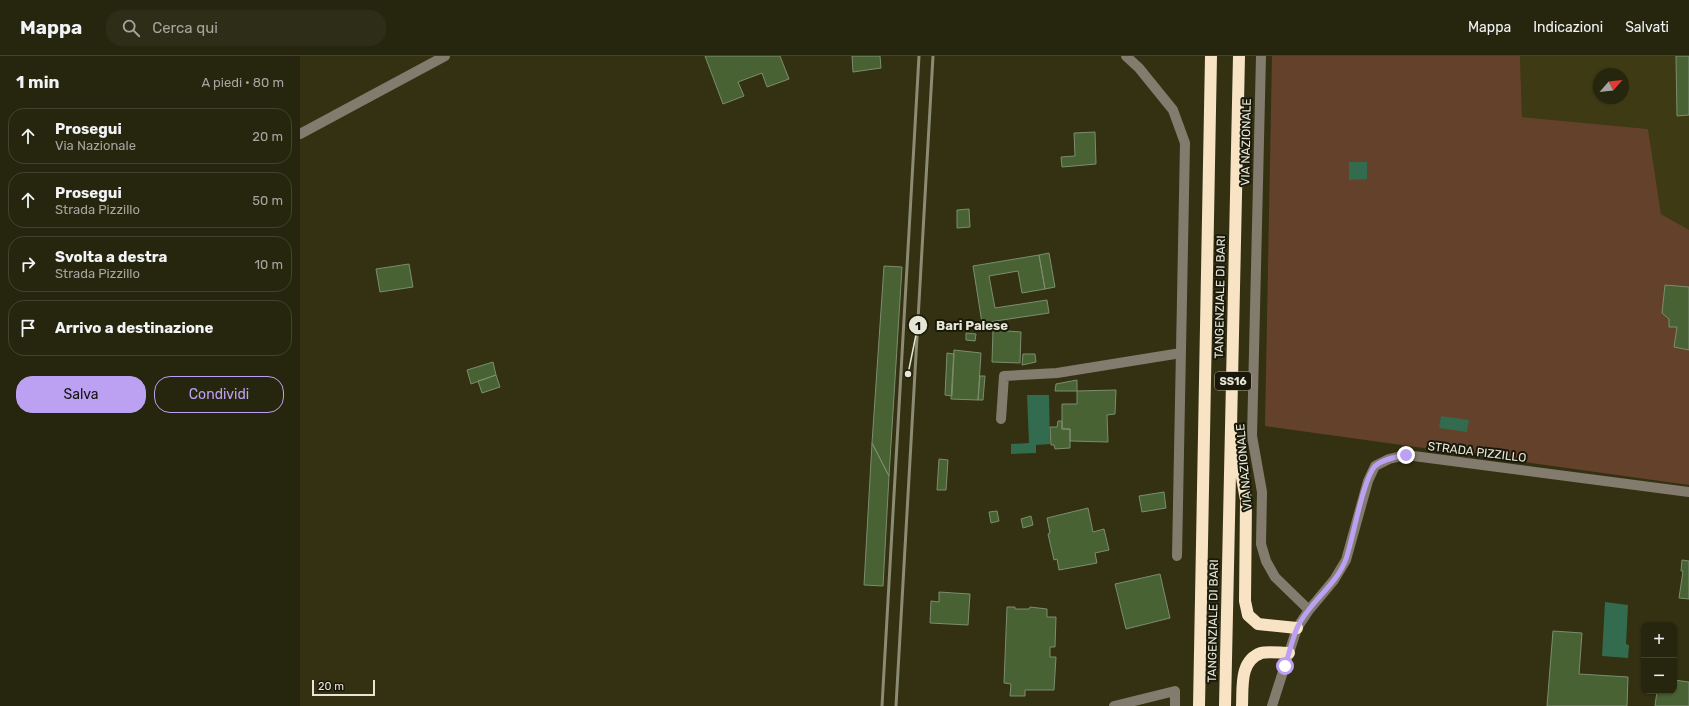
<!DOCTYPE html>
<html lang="it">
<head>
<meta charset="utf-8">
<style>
  :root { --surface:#26250e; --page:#2e2d17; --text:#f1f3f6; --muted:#a4a59e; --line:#42422e; --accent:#bca0f2 }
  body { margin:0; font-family:Rubik,sans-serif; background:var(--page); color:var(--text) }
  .controls { position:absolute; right:12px; bottom:12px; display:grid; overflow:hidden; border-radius:8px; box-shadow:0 1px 3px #0004 }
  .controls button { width:36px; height:36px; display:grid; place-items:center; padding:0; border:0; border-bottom:1px solid var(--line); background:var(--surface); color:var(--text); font:20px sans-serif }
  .compass { position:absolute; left:1293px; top:12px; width:36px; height:36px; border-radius:50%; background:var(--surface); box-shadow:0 1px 3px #0004; rotate:62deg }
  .scale { position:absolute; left:12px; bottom:10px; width:63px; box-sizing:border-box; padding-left:4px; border:2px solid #e6e6d4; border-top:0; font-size:11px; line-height:14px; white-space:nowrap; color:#e6e6d4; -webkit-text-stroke:3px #19180b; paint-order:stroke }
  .stop { position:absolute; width:12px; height:12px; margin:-9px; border:3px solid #bca0f2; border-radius:50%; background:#fff }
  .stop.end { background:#bca0f2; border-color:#fff; box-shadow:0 1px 4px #0008 }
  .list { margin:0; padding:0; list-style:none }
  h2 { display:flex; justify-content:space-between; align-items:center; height:52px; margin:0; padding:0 16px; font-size:17px }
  h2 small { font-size:13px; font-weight:400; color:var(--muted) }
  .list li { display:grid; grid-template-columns:26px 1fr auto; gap:12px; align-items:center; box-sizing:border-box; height:56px; margin:0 8px 8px; padding:0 8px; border:1px solid var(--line); border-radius:16px }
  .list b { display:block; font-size:15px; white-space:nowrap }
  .list p { margin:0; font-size:13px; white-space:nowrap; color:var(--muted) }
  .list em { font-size:13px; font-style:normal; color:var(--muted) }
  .actions { display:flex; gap:8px; padding:12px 16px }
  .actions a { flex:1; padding:9px 0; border:1px solid var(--accent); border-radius:16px; text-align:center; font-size:14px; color:var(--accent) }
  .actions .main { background:var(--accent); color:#111 }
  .icon { flex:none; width:22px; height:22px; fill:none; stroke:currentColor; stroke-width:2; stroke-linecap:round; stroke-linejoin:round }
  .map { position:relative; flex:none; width:1389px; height:650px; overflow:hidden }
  header { display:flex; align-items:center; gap:24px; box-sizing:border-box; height:56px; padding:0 20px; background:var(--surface); border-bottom:1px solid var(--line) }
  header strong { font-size:19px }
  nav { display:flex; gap:22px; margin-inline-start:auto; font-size:14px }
  .search { width:280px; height:36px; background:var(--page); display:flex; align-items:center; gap:10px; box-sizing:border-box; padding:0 14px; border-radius:16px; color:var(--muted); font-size:15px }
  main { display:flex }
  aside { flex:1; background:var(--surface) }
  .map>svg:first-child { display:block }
</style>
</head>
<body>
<header>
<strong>Mappa</strong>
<div class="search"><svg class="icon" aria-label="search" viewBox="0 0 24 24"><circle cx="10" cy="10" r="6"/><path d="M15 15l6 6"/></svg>Cerca qui</div>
<nav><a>Mappa</a><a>Indicazioni</a><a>Salvati</a></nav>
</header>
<main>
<aside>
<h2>1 min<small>A piedi · 80 m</small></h2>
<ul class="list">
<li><svg class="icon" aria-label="ahead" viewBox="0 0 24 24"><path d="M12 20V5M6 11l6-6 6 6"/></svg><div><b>Prosegui</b><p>Via Nazionale</p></div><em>20 m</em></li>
<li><svg class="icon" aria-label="ahead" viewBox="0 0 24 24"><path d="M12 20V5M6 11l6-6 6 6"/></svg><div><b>Prosegui</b><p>Strada Pizzillo</p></div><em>50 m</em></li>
<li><svg class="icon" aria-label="right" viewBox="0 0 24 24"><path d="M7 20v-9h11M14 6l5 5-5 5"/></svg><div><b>Svolta a destra</b><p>Strada Pizzillo</p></div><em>10 m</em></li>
<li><svg class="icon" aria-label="arrive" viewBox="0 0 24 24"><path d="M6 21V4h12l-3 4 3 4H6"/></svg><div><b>Arrivo a destinazione</b></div></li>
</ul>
<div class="actions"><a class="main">Salva</a><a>Condividi</a></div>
</aside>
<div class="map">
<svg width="1389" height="650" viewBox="0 0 1389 650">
  <rect width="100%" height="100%" fill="#333112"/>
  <path fill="#3e3b14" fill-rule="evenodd" d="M1220,0h169v174l-28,-16 -13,-85 -126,-12zM1299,18h24v24h-24z"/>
  <path fill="#64412b" d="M972,0h248l2,61 126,12 13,85 28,16v255l-424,-59z"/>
  <path fill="#336b4e" d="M1049,106h18v17l-18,1z
    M727,339h22l1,49 -14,1v8l-25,1v-10l18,-1z
    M1141,360l28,4 -2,12 -28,-4z
    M1305,546l23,3 -2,39 3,1 -1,13 -26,-2z"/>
  <path fill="#496233" stroke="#7c8d70" d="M405,0h75l9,23 -22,8 -5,-14 -24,9 6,14 -21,8z
    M552,0h28l1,12 -28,4z
    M1376,0h13v59l-12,1z
    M795,76l1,32 -34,3 -1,-10 14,-1 -1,-23z
    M669,153l1,18 -13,1v-18z
    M749,197l6,34 -10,2 -6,-34z
    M739,199l6,34 -23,4 -4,-22 -29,5 6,32 52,-8 2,13 -67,10 -9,-57z
    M109,208l4,23 -33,5 -4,-23z
    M584,210l18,1 -13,209 -17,-33z
    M1365,229l24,2v63l-15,-3 3,-20h-8v-8l-7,-6z
    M693,274l28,2 -1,31 -28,-1z
    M666,277l10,1 -1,7 -9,-1z
    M654,294l27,3 -3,47 -27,-1z
    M647,297l7,1 -2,42 -7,-1z
    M723,298h12l1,8 -14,3z
    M193,306l3,13 -25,9 -4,-14z
    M196,319l4,12 -18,6 -4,-12z
    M680,320h5l-2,24h-5z
    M777,324v11h-22l1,-7z
    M816,334l-1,24 -8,1 1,27 -38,-1v-12h-8v-25h15v-13z
    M758,365h4v8h8v19l-15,1 -1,-4h-3l-1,-18h7z
    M572,387l17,33 -6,110 -19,-1z
    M639,403l9,1 -2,30h-9z
    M864,436l2,16 -24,4 -3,-16z
    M788,452l5,24 11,-3 5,21 -14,3 2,10 -38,7 -2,-11 -3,1 -6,-26 2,-1 -3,-15z
    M697,455l2,10 -8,2 -2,-11z
    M731,460l2,9 -10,3 -2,-9z
    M1382,504l7,1v38l-10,-1 4,-27h-2z
    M860,518l10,44 -44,11 -11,-45z
    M639,536l31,2 -2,31 -38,-2 1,-22 8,1z
    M707,551h8v2h14l1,-2 17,2v8h9l-1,30h-5v10h6l-2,33h-29v6h-15l1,-12 -7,-1z
    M1253,575l29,2 -3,41 49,3 -1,29h-80z
    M1374,624l15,2v24h-34l2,-15h17z"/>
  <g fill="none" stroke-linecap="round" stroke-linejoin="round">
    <path stroke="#837b6e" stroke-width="10" d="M826,0l13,12 34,42 12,33 -8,413
      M961,0l-9,380 10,56 -1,52 5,17 9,16 34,33
      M0,78l145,-78
      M701,363l3,-43 53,-3 124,-20
      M814,650l61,-15v15
      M972,650l25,-78 12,-18 25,-30 12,-20 22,-79 7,-15 14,-7 17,-4 283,37"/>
    <path stroke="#f8e3c4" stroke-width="12" d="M937,394l9,50 -1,101 3,14 10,9 39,4
      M899,650l12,-650
      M925,650l14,-650
      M942,650c1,-18 -3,-45 19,-53 7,-2 20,0 28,0"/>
    <path stroke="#8c8b73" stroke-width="3" d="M582,650l37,-650
      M596,650l37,-650"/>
  </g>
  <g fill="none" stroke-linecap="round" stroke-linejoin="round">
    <path stroke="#bca0f2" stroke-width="5" d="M985,610c4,-12 7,-26 12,-38 12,-26 39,-42 49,-69 7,-20 17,-80 29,-93 8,-7 21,-9 31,-11"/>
  </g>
  <g text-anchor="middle" stroke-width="4" stroke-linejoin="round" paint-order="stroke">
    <rect fill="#19180b" stroke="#a8a898" stroke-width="1" x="915" y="316" width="36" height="18" rx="3"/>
    <g font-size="11" font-weight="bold" fill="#e6e6d4">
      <text x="933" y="329">SS16</text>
    </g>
    <g font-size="12" fill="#e6e6d4" stroke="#19180b">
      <text transform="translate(946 86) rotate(-89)" y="4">VIA NAZIONALE</text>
      <text transform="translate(920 241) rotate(-89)" y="4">TANGENZIALE DI BARI</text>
      <text transform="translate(1177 396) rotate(7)" y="4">STRADA PIZZILLO</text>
      <text transform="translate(944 411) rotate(-95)" y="4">VIA NAZIONALE</text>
      <text transform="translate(913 565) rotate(-89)" y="4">TANGENZIALE DI BARI</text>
    </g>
  </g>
  <path fill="none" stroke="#e6e6d4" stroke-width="1.5" d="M608 318L618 269"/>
  <g fill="#e6e6d4" stroke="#19180b" stroke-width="1.5">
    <circle cx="608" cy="318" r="4"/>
    <circle cx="618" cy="269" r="10"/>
  </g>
  <g font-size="12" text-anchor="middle" font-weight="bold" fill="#111">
    <text x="618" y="274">1</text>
  </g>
  <g font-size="13" text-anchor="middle" font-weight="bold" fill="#e6e6d4" stroke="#19180b" stroke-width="4" stroke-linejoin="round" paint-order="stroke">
    <text x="672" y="274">Bari Palese</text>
  </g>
</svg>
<div class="controls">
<button>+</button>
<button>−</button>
</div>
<svg class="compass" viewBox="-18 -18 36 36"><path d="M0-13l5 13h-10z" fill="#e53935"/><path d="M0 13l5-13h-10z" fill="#a4a59e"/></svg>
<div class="scale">20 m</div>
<div class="stop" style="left:985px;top:610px"></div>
<div class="stop end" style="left:1106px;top:399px"></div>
</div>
</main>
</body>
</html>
